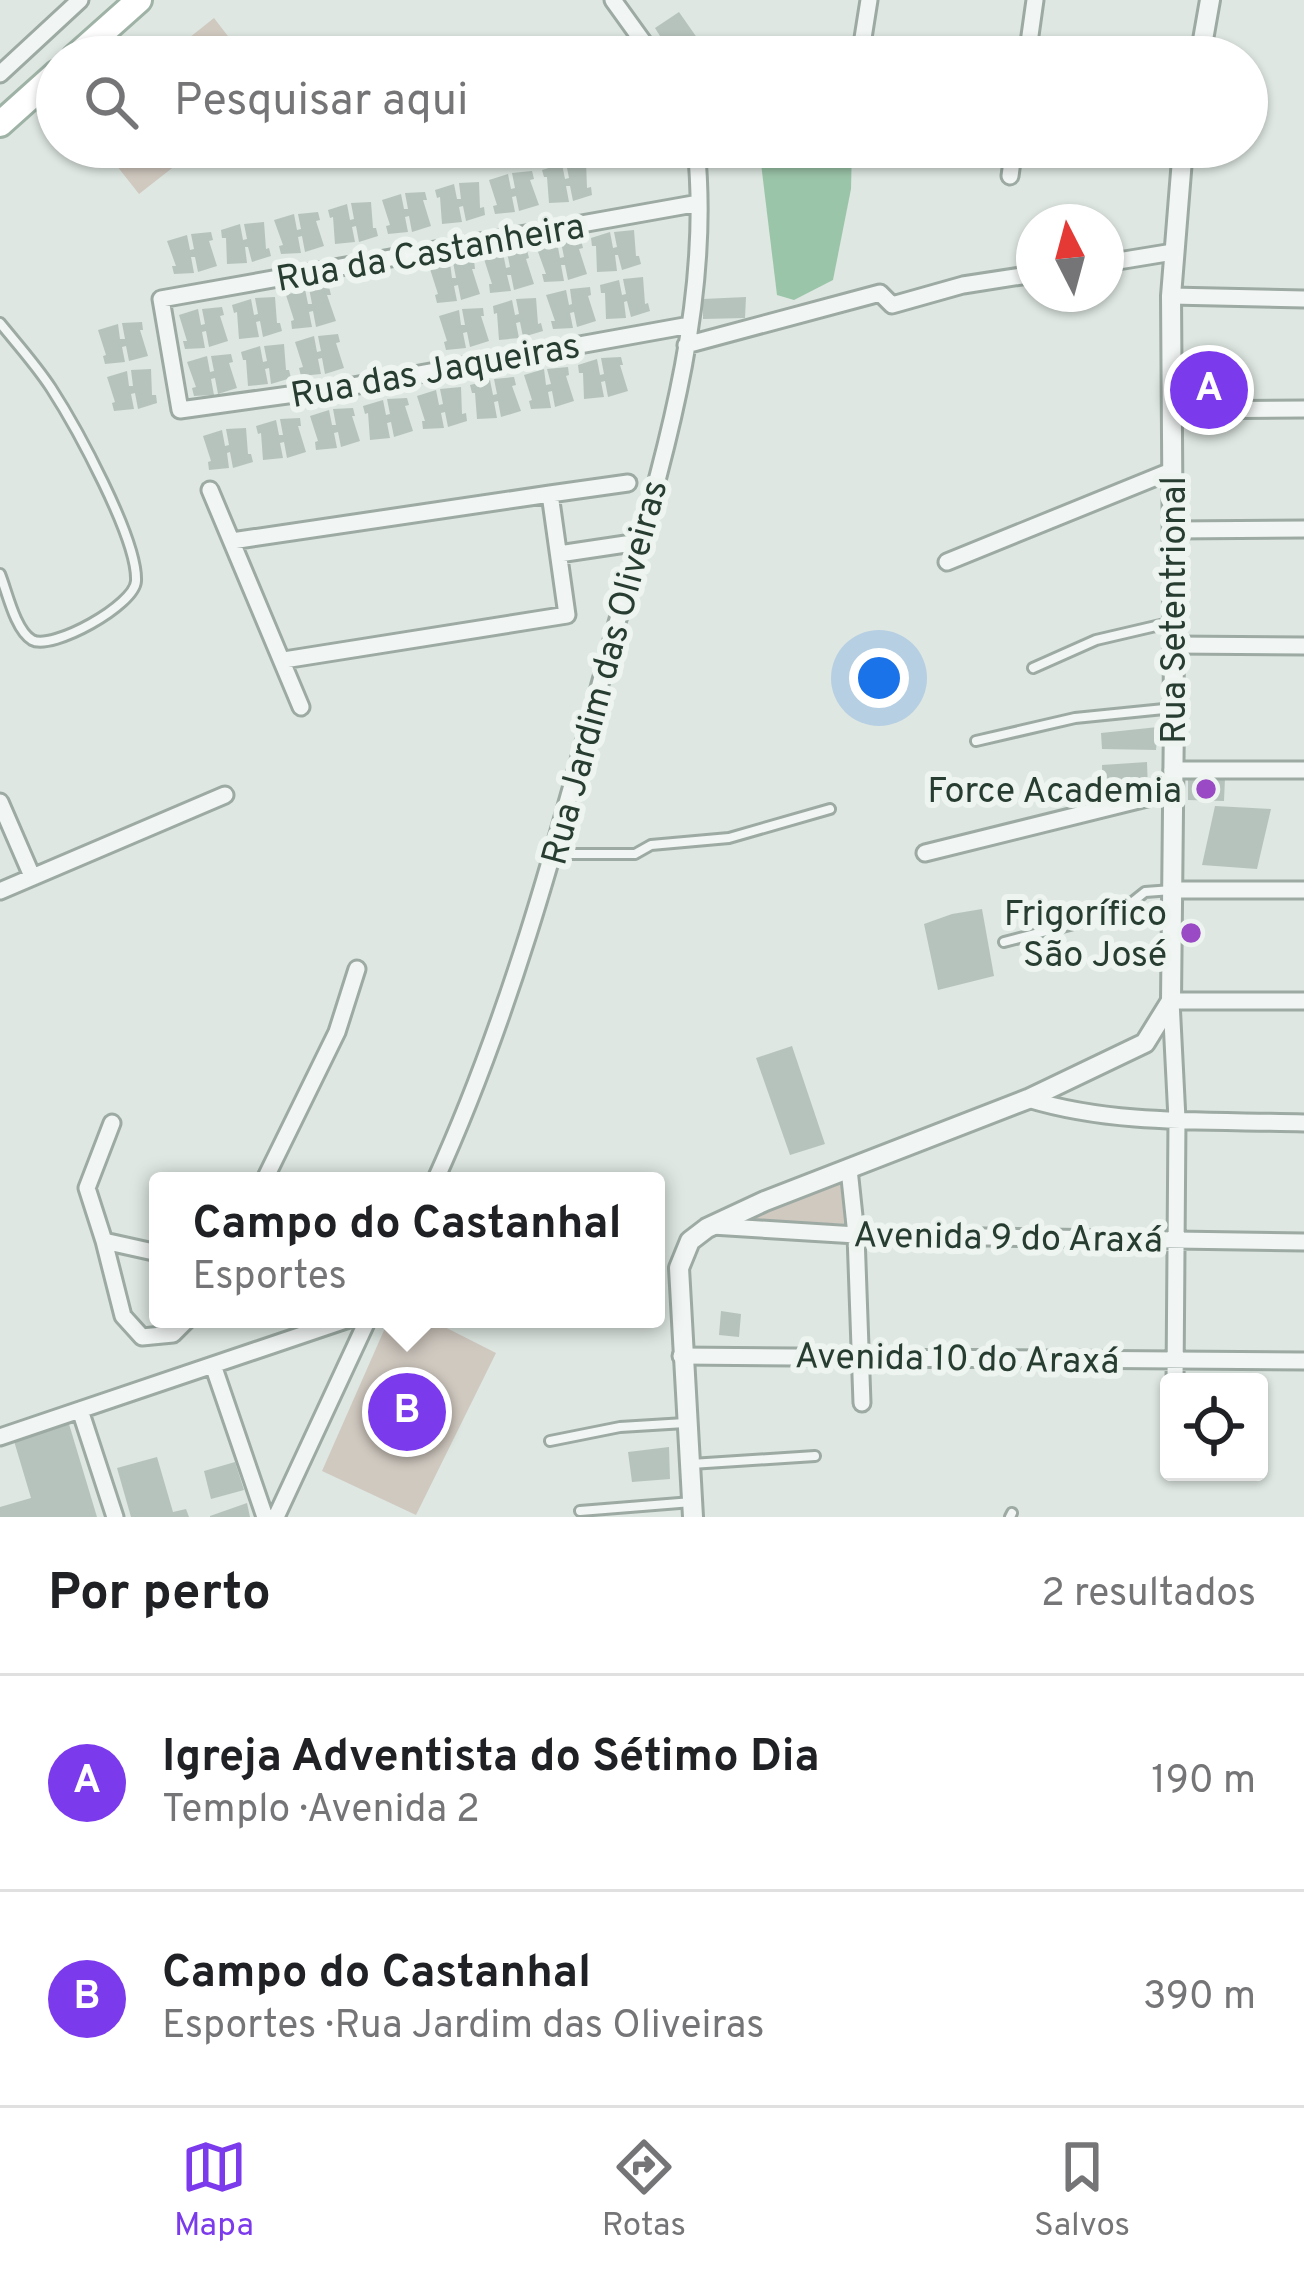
<!DOCTYPE html>
<html lang="pt">
<head>
<meta charset="utf-8">
<style>
  :root { --surface:#fff; --page:#f6f6f6; --text:#202124; --muted:#757577; --line:#e0e0e0; --accent:#7c3aed }
  body { margin:0; font-family:Overpass,sans-serif; background:var(--page); color:var(--text) }
  .controls { position:absolute; right:36px; bottom:36px; display:grid; overflow:hidden; border-radius:12px; box-shadow:0 3px 9px #0004 }
  .controls button { width:108px; height:108px; display:grid; place-items:center; padding:0; border:0; border-bottom:3px solid var(--line); background:var(--surface); color:var(--text); font:60px sans-serif }
  .compass { position:absolute; left:1016px; top:204px; width:108px; height:108px; border-radius:50%; background:var(--surface); box-shadow:0 3px 9px #0004; rotate:354deg }
  .you { position:absolute; left:879px; top:678px; width:42px; height:42px; margin:-30px; border:9px solid #fff; border-radius:50%; background:#1a73e8; box-shadow:0 0 0 18px #1a73e833 }
  .badge { display:grid; place-items:center; width:78px; height:78px; border-radius:50%; background:var(--accent); color:#fff; font-size:39px; font-weight:700 }
  .pin { position:absolute; translate:-50% -50%; border:6px solid #fff; box-shadow:0 3px 12px #0006 }
  .popup { position:absolute; left:149px; top:1172px; width:516px; height:156px; box-sizing:border-box; display:grid; place-content:center; border-radius:12px; background:var(--surface); filter:drop-shadow(0 3px 9px #0005); font-size:39px; white-space:nowrap; color:var(--muted) }
  .popup b { font-size:45px; color:var(--text) }
  .popup::after { content:''; position:absolute; left:50%; top:100%; margin-left:-24px; border:24px solid transparent; border-top-color:var(--surface) }
  .list { margin:0; padding:0; list-style:none }
  h2 { display:flex; justify-content:space-between; align-items:center; height:156px; margin:0; padding:0 48px; font-size:51px }
  h2 small { font-size:39px; font-weight:400; color:var(--muted) }
  .list li { display:grid; grid-template-columns:78px 1fr auto; gap:36px; align-items:center; box-sizing:border-box; height:216px; padding:0 48px; border-top:3px solid var(--line) }
  .list b { display:block; font-size:45px; white-space:nowrap }
  .list p { margin:0; font-size:39px; white-space:nowrap; color:var(--muted) }
  .list em { font-size:39px; font-style:normal; color:var(--muted) }
  .icon { flex:none; width:66px; height:66px; fill:none; stroke:currentColor; stroke-width:2; stroke-linecap:round; stroke-linejoin:round }
  .map { position:relative; flex:none; width:1304px; height:1517px; overflow:hidden }
  .search { position:absolute; background:var(--surface); box-shadow:0 3px 9px #0004; left:36px; right:36px; top:36px; height:132px; display:flex; align-items:center; gap:30px; box-sizing:border-box; padding:0 42px; border-radius:66px; color:var(--muted); font-size:45px }
  .sheet { height:588px; background:var(--surface) }
  nav { display:flex; justify-content:space-around; align-items:center; box-sizing:border-box; height:168px; border-top:3px solid var(--line); background:var(--surface); font-size:33px; color:var(--muted) }
  nav a { display:grid; justify-items:center; gap:6px }
  nav .on { color:var(--accent) }
  .map>svg:first-child { display:block }
</style>
</head>
<body>
<div class="map">
<svg width="1304" height="1517" viewBox="0 0 1304 1517">
  <rect width="100%" height="100%" fill="#dee7e2"/>
  <path fill="#d0c9c0" d="M214,18l30,39h-79z
    M102,147h97l-60,47z
    M843,1182l2,42 -99,-5z
    M389,1319h40l67,34 -80,162 -94,-44z"/>
  <path fill="#9bc5a9" d="M759,147h93l-1,42 -18,91 -39,20 -17,-5z"/>
  <path fill="#b6c3bc" d="M679,12l21,30 -27,15 -18,-29z
    M586,161l1,27 4,-1 1,8 -19,6 -3,-15h-4l3,16 -20,1 -2,-26h-3l-2,-7 20,-6 3,15 4,-1 -3,-15z
    M532,171l2,8 -4,1 9,25 -20,6 -3,-15 -4,1 3,15 -20,2 -2,-8 4,-1 -8,-25 19,-6 3,15 4,-1 -3,-15z
    M479,182l1,26 4,-1 1,8 -19,6 -3,-15 -4,1 3,15 -20,2 -2,-27 -3,1 -2,-8 19,-6 3,15h4l-2,-16z
    M425,192l2,8h-4l8,26 -19,6 -3,-16 -4,1 3,15 -20,2 -2,-8 4,-1 -8,-25 19,-6 3,15h4l-3,-16z
    M371,202l2,26h3l2,8 -19,6 -3,-16 -4,1 3,15 -20,2 -2,-27 -3,1 -2,-8 19,-6 3,16 4,-1 -3,-16z
    M318,212l2,8 -4,1 8,25 -19,6 -3,-16 -4,1 3,16 -20,1 -2,-8 4,-1 -9,-25 20,-6 3,16 4,-1 -3,-15z
    M264,222l2,27 3,-1 2,8 -19,6 -4,-15h-3l2,16 -20,1 -1,-26h-4l-1,-8 19,-6 3,16 4,-1 -3,-15z
    M634,230l2,26h3l2,8 -19,6 -4,-15h-3l2,16 -20,1 -1,-26h-4l-1,-8 19,-6 3,16 4,-1 -3,-15z
    M211,232l2,8 -4,1 8,25 -19,6 -3,-15h-4l3,16 -20,1 -2,-8h4l-9,-25 20,-6 3,15 4,-1 -3,-15z
    M581,240l2,8 -4,1 8,25 -19,6 -3,-15h-4l3,16 -20,1 -2,-8h4l-9,-25 20,-7 3,16 4,-1 -3,-15z
    M527,250l2,8 -3,1 8,25 -20,6 -3,-15h-4l4,16 -21,2 -1,-9h3l-8,-25 19,-6 3,15 4,-1 -3,-15z
    M474,260l1,9h-3l8,25 -19,6 -3,-15 -4,1 3,15 -20,2 -2,-8 3,-1 -8,-25 20,-6 2,15h4l-3,-16z
    M643,277l2,27 3,-1 2,8 -19,6 -4,-16 -3,1 2,16 -20,1 -1,-26h-4l-1,-8 19,-5 3,15 4,-1 -3,-15z
    M329,287l2,8h-4l9,26 -20,6 -3,-16 -4,1 3,15 -20,2 -1,-8 3,-1 -8,-25 19,-6 3,15h4l-3,-16z
    M590,287l1,8 -3,1 8,25 -19,6 -3,-15 -4,1 3,15 -20,1 -2,-8h4l-9,-26 20,-5 3,15 3,-1 -2,-15z
    M275,297l2,26h3l2,8 -19,6 -3,-16 -4,1 3,15 -20,2 -2,-27 -3,1 -2,-8 19,-6 3,16 4,-1 -3,-16z
    M746,297l-1,21 -42,1v-20z
    M536,298l2,26 3,-1 2,8 -20,6 -3,-15 -4,1 3,15 -20,2 -2,-27 -3,1 -1,-8 19,-6 3,15 4,-1 -3,-15z
    M222,307l2,8 -4,1 8,25 -19,6 -3,-16 -4,1 3,16 -20,1 -2,-8h4l-8,-26 19,-6 3,16 4,-1 -3,-15z
    M483,308l1,8h-3l8,25 -19,6 -3,-15 -4,1 3,15 -20,2 -2,-8 3,-1 -8,-25 20,-6 2,15h4l-3,-16z
    M142,322l1,8h-3l8,26 -19,5 -3,-15 -4,1 3,15 -20,2 -2,-8 3,-1 -8,-25 20,-6 2,15h5l-3,-16z
    M338,334l2,8 -4,1 8,25 -19,6 -3,-16 -4,1 3,15 -20,2 -2,-8 4,-1 -8,-25 19,-6 3,16 4,-1 -3,-15z
    M284,344l2,26h3l2,8 -20,6 -2,-16 -4,1 3,15 -20,2 -2,-26h-3l-2,-8 19,-6 3,16 4,-1 -3,-15z
    M231,354l2,8 -4,1 8,25 -19,6 -3,-16 -4,1 3,16 -20,1 -2,-8 4,-1 -9,-25 20,-6 3,16 4,-1 -3,-15z
    M621,357l2,8h-3l8,26 -20,6 -3,-16 -4,1 3,15 -20,2 -1,-26h-4l-1,-8 19,-6 3,16 4,-1 -3,-16z
    M568,367l1,8 -3,1 8,25 -19,6 -3,-16 -4,1 3,16 -20,1 -2,-8 3,-1 -8,-25 20,-6 2,16 5,-1 -4,-15z
    M151,369l1,26h4l1,8 -19,6 -3,-16 -4,1 3,15 -20,2 -2,-8 3,-1 -8,-25 20,-6 2,15h4l-2,-16z
    M514,377l2,8 -4,1 9,25 -20,6 -3,-16 -4,1 3,16 -20,1 -2,-26h-3l-2,-8 20,-5 3,15 4,-1 -3,-15z
    M461,387l1,27 4,-1 1,8 -19,6 -3,-15 -4,1 3,15 -21,1 -1,-8h3l-8,-25 19,-6 3,15 4,-1 -3,-15z
    M407,398l2,7 -4,1 8,25 -19,6 -3,-15 -4,1 3,15 -20,2 -2,-27 -3,1 -2,-8 20,-6 3,15 4,-1 -3,-15z
    M353,408l2,8h-3l8,25 -19,6 -3,-15 -4,1 3,15 -21,2 -1,-8 3,-1 -8,-25 19,-6 3,15h4l-3,-16z
    M300,418l1,8h-3l8,26 -19,6 -3,-16 -4,1 3,15 -20,2 -2,-27 -3,1 -2,-8 20,-6 3,15h4l-3,-16z
    M246,428l2,26h3l2,8 -20,6 -3,-16 -3,1 2,15 -20,2 -1,-8 3,-1 -8,-25 19,-6 3,16 4,-1 -3,-16z
    M1158,727l-2,23 -54,-1 -1,-16z
    M1147,762l1,29 -45,2 -1,-28z
    M1188,777l37,1 -1,23 -36,-1z
    M1215,806l56,3 -14,60 -55,-4z
    M982,909l12,67 -56,14 -14,-66 28,-10z
    M792,1046l33,98 -35,11 -34,-97z
    M721,1311l20,3 -2,23 -20,-2z
    M69,1424l28,93h-97v-10l31,-9 -17,-57z
    M669,1447l1,32 -38,3 -4,-30z
    M157,1457l16,55 13,-3 3,8h-58l-14,-49z
    M235,1462l9,28 -33,9 -7,-28z
    M247,1503l3,14h-40v-1z"/>
  <g fill="none" stroke-linecap="round" stroke-linejoin="round">
    <defs>
      <path id="service" d="M0,323c17,21 36,42 51,65 24,37 87,151 85,193 -1,24 -84,70 -104,59 -17,-10 -25,-49 -32,-66
        M1033,668l63,-28 77,-18
        M976,741l99,-23 99,-10
        M555,854h80l16,-9 78,-7 101,-29
        M1004,942l116,-30 25,-20 27,-2
        M550,1441l70,-14 65,-4
        M691,1464l124,-8
        M580,1511l112,-9
        M1010,1517l2,-4"/>
      <path id="minor" d="M613,0l41,57
        M860,57l9,-57
        M1027,57l8,-57
        M0,74l80,-74
        M1010,176l4,-29
        M1106,263l67,-11
        M1171,296l133,3
        M690,325l-337,61 -173,24 -19,-111 538,-96
        M686,345l194,-52 12,12 71,-20 71,-11
        M1172,410l132,-1
        M210,490l91,217
        M550,494l78,-11
        M1173,530l131,-1
        M232,541l318,-47 17,121 -283,45
        M559,554l80,-12
        M947,562l224,-91
        M1173,645l131,1
        M1172,770h132
        M0,802l32,74
        M925,853l246,-61
        M1173,890h131
        M0,891l225,-96
        M1028,1099c89,27 184,21 276,24
        M849,1169l7,66 6,168
        M264,1181l73,-149 20,-63
        M435,1181c77,-169 124,-347 173,-526 45,-164 106,-336 88,-508
        M712,1226l144,9 448,7
        M104,1241l-17,-53 25,-65
        M158,1253l-54,-12 19,75 19,21 31,-3 15,-15
        M681,1356l623,5
        M213,1365l52,152
        M1175,1382l2,-263 -6,-118h133
        M80,1410l35,107
        M0,1437l349,-118
        M276,1517l92,-198"/>
      <path id="tertiary" d="M1200,57l10,-57
        M693,1517l-14,-249 11,-27 17,-13 58,-27 263,-102 117,-56 26,-42 3,-286 -3,-419 12,-149"/>
      <path id="primary" d="M75,57l64,-57
        M0,124l57,-51"/>
    </defs>
    <use href="#service" stroke="#9caaa3" stroke-width="14"/>
    <use href="#minor" stroke="#9caaa3" stroke-width="21"/>
    <use href="#tertiary" stroke="#9caaa3" stroke-width="24"/>
    <use href="#primary" stroke="#9eb2a6" stroke-width="30"/>
    <use href="#service" stroke="#f1f5f3" stroke-width="8"/>
    <use href="#minor" stroke="#f1f5f3" stroke-width="15"/>
    <use href="#tertiary" stroke="#f1f5f3" stroke-width="18"/>
    <use href="#primary" stroke="#fff" stroke-width="24"/>
  </g>
  <g fill="#9b4ac5" stroke="#eef5f0" stroke-width="4.5">
    <circle cx="1206" cy="789" r="12"/>
    <circle cx="1191" cy="933" r="12"/>
  </g>
  <g text-anchor="middle" stroke-width="12" stroke-linejoin="round" paint-order="stroke">
    <g font-size="36" fill="#283d32" stroke="#eef5f0">
      <text transform="translate(430 251) rotate(-10)" y="13">Rua da Castanheira</text>
      <text transform="translate(435 369) rotate(-10)" y="13">Rua das Jaqueiras</text>
      <text transform="translate(1172 610) rotate(-90)" y="13">Rua Setentrional</text>
      <text transform="translate(603 672) rotate(-75)" y="13">Rua Jardim das Oliveiras</text>
      <text transform="translate(1008 1236) rotate(1)" y="13">Avenida 9 do Araxá</text>
      <text transform="translate(957 1357) rotate(1)" y="13">Avenida 10 do Araxá</text>
    </g>
    <g font-size="36" fill="#283d32" stroke="#eef5f0" text-anchor="end">
      <text x="1182" y="802">Force Academia</text>
      <text x="1167" y="925">Frigorífico<tspan x="1167" dy="41">São José</tspan></text>
    </g>
  </g>
</svg>
<div class="controls">
<button><svg class="icon" aria-label="locate" viewBox="0 0 24 24"><circle cx="12" cy="12" r="6"/><path d="M12 2v4M12 18v4M2 12h4M18 12h4"/></svg></button>
</div>
<svg class="compass" viewBox="-18 -18 36 36"><path d="M0-13l5 13h-10z" fill="#e53935"/><path d="M0 13l5-13h-10z" fill="#757577"/></svg>
<div class="you"></div>
<div class="pin badge" style="left:1209px;top:390px">A</div>
<div class="pin badge" style="left:407px;top:1412px">B</div>
<div class="popup"><b>Campo do Castanhal</b>Esportes</div>
<div class="search"><svg class="icon" aria-label="search" viewBox="0 0 24 24"><circle cx="10" cy="10" r="6"/><path d="M15 15l6 6"/></svg>Pesquisar aqui</div>
</div>
<section class="sheet">
<h2>Por perto<small>2 resultados</small></h2>
<ul class="list">
<li><span class="badge">A</span><div><b>Igreja Adventista do Sétimo Dia</b><p>Templo · Avenida 2</p></div><em>190 m</em></li>
<li><span class="badge">B</span><div><b>Campo do Castanhal</b><p>Esportes · Rua Jardim das Oliveiras</p></div><em>390 m</em></li>
</ul>
</section>
<nav>
<a class="on"><svg class="icon" aria-label="map" viewBox="0 0 24 24"><path d="M3 6l6-2 6 2 6-2v14l-6 2-6-2-6 2zM9 4v14M15 6v14"/></svg>Mapa</a>
<a><svg class="icon" aria-label="directions" viewBox="0 0 24 24"><path d="M12 3l9 9-9 9-9-9zM9 14v-3h6M13 9l2 2-2 2"/></svg>Rotas</a>
<a><svg class="icon" aria-label="saved" viewBox="0 0 24 24"><path d="M7 4h10v16l-5-4-5 4z"/></svg>Salvos</a>
</nav>
</body>
</html>
